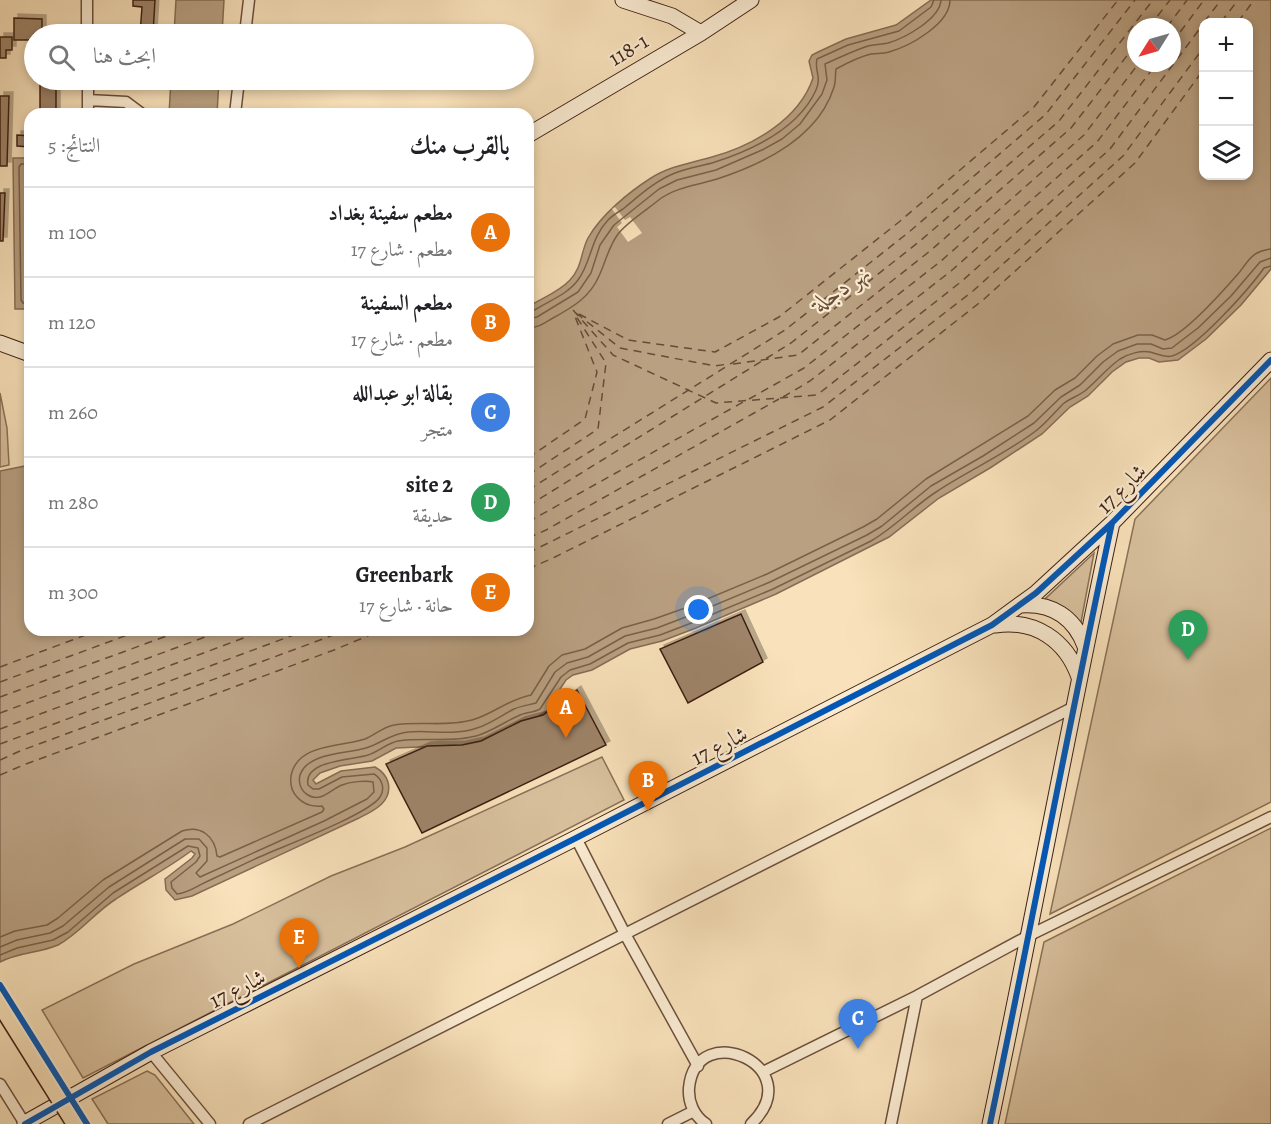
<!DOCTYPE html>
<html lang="ar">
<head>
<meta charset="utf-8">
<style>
  :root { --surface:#fff; --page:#f6f6f6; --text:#202124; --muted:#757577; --line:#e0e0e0; --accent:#8f2418 }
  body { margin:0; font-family:Alegreya,Amiri,serif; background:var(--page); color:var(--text); direction:rtl }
  .controls { position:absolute; right:18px; top:18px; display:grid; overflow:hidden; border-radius:12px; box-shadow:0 3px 9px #0003 }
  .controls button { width:54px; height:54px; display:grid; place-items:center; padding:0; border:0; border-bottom:2px solid var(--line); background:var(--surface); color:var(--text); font:30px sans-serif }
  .compass { position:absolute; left:1127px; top:18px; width:54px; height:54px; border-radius:50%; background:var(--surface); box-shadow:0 3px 9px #0003; rotate:233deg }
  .you { position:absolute; left:699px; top:610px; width:21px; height:21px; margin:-15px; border:4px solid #fff; border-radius:50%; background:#1a73e8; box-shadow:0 0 0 9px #1a73e833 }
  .badge { display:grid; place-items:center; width:39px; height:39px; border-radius:50%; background:var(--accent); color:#fff; font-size:20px; font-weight:700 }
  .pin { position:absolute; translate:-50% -50px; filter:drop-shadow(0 2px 3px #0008) }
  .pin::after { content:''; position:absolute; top:32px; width:21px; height:18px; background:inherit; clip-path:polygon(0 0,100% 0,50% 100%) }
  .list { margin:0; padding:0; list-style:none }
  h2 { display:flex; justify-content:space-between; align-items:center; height:78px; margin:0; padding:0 24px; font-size:26px }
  h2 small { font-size:20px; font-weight:400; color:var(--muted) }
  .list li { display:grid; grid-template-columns:39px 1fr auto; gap:18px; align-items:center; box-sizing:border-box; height:90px; padding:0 24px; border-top:2px solid var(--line) }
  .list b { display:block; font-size:22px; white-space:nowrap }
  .list p { margin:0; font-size:20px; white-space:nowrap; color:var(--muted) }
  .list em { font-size:20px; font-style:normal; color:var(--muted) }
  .icon { flex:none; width:33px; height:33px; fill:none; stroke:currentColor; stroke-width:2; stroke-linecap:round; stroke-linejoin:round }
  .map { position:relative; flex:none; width:1271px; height:1124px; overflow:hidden; direction:ltr }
  .search { position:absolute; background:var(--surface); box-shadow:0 3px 9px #0003; left:24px; top:24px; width:510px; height:66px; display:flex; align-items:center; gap:15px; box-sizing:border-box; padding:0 21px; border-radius:33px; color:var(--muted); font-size:22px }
  .panel { position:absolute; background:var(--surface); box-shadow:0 3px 9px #0003; left:24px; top:108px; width:510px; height:528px; border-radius:18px; direction:rtl }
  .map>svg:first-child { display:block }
</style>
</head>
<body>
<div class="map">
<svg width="1271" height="1124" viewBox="0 0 1271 1124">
  <defs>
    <filter id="shadow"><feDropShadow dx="4" dy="-4" stdDeviation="0" flood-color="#0004"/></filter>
  </defs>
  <rect width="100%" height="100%" fill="#f9e2bb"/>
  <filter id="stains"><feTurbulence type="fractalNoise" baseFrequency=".00333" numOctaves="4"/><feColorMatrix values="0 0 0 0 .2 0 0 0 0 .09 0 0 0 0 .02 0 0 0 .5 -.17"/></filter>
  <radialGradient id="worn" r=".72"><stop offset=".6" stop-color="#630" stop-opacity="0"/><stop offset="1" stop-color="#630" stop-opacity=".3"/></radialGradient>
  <path fill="#d9c19e" stroke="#8a7058" stroke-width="1.5" d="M1271,378v424l-221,112 85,-395z
    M0,393l7,35 2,37 -9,2z
    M1094,553l-13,69h-1l-35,-23z
    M602,757l22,43 -541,278 -41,-68 92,-46 99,-40 98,-48 74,-29z
    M1271,828v296h-266l39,-182z
    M147,1071l8,4 39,49h-86l-16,-25z"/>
  <path fill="#b9a081" stroke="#876c54" stroke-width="1.5" fill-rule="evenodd" d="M176,0h48l-2,34h-48z
    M931,0h340v269l-30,36 -35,34 -28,21 -19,2 -10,-4h-10l-13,4 -14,10 -24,24 -18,11 -28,27 -52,34 -51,30 -50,39 -113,57 -80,34 -34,13 -32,8 -38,21 -19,5 -7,5 -8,12 -11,19 -10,6 -16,4 -40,20 -19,4 -66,3 -24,13 -32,5 -20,7 -7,7 3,4 25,-13 34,-4c7,4 11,8 13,15 5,20 -15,29 -29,36l-167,78 -17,4 -9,-10 -1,-11 27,-21 3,-4 -4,-3c-24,18 -50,31 -75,48 -21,13 -36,34 -58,46 -18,8 -39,7 -58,17v-491l30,-6v165h498v-323c14,-9 31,-15 42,-27 12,-12 11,-29 18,-42 13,-23 41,-46 63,-60 19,-12 40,-15 61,-21 40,-11 87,-37 101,-79l-4,-17 3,-6 6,-3 28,-13 50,-14zM1204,22h44v154h-44zM1136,27h36v36h-36z
    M171,80h48l-2,34h-48z
    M13,158h17v151h-15z"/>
  <path fill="#f9e2bb" d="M615,207l10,13 5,-3 12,16 -14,9 -11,-15 5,-4 -10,-14z"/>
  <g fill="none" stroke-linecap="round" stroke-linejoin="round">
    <path stroke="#7a6049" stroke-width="1.5" d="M30,164h-9l-2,3 2,133 2,3h7
      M30,171l-4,4 2,118 2,2
      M528,312l5,-1c15,-10 34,-16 45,-31 14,-19 12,-41 30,-60 5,-5 10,-8 15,-11 17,-14 32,-28 52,-36 13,-5 27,-7 40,-11 37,-12 84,-34 101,-72 6,-13 -2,-20 1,-31l31,-14 51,-14 32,-24 3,-7
      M528,319l9,-2 41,-25 13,-19 9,-28 14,-20 45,-36 18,-9 39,-10 46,-20 20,-11 18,-15 22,-30 5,-14 -2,-16c13,-6 26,-12 40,-17 7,-3 15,-2 23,-4 17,-5 52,-24 53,-43
      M528,328c10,0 16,-5 25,-10 20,-11 37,-21 46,-42 7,-15 9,-28 19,-42 9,-12 30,-25 42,-35 18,-13 40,-14 60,-21 45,-15 99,-42 114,-91 2,-6 1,-12 2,-18 11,-6 22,-12 35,-15 6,-1 12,0 18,-2 21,-6 61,-28 61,-52
      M0,937l15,-6 32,-6 11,-7 45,-38 79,-49c19,-6 33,5 35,25l3,1 102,-45 2,-3 -2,-3c-10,1 -18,-1 -25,-9 -5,-5 -7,-13 -6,-21 6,-33 51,-29 74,-37 10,-4 18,-12 29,-14 26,-4 52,2 78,-5 21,-6 37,-21 59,-25l18,-29 13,-11 23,-6 37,-21 32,-9 34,-12 79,-33 96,-47 14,-8 49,-40 102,-63 27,-26 20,-12 22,-22 16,-12 25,-9h14l13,5c20,-5 59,-50 73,-66 6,-7 11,-17 19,-21 5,-3 9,-3 14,-4
      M0,947l17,-7 33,-7 13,-7 46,-39 76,-48h14l8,9v13l-11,12 4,4 124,-56 43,-22 7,-7 -1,-10c-8,-2 -23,0 -31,3 -11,4 -21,18 -34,10 -7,-4 -10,-12 -8,-20 8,-23 47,-21 66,-27 16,-5 24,-14 42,-16 23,-2 47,4 69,-4 13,-4 25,-13 37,-19 7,-3 15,-4 22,-6l19,-31 12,-9 21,-6 37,-21 32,-8 34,-13 79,-33 97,-47 15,-9 49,-40 52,-30 51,-33 27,-26 19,-12 23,-23 15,-11 19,-7h14l12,5 9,-1 5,-4 21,-16 33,-32 29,-34 11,-4
      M0,955l17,-7 36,-8 15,-8 45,-39 75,-47 10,2 2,8 -4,6 -25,20 1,6 5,6c11,-1 20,-8 29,-12 17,-8 34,-16 51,-24 24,-11 111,-43 123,-61 6,-9 1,-19 -6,-23l-32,3 -23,12h-6l-5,-4c-5,-25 45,-25 60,-30 10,-3 19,-12 30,-14 26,-4 52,2 78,-5 15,-4 28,-14 42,-20 7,-4 15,-3 22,-7l21,-32 9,-7 20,-6 38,-21 32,-8 34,-13 79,-33 98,-48c24,-14 42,-34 65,-49 33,-22 70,-38 101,-62 10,-8 17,-17 26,-26 7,-6 16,-8 23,-14 12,-10 21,-22 34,-31 8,-5 21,-9 30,-7 9,2 13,6 22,4 24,-7 77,-67 92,-88l7,-2"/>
    <path stroke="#684c38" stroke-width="1.5" stroke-dasharray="8 6" stroke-linecap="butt" d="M1204,22l17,-22
      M1221,22l17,-22
      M1238,22l16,-22
      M1149,27l21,-27
      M1167,27l20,-27
      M1172,43l32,-43
      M573,310l40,45 103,48 101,-8 145,-114 148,-132 94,-126
      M576,313l44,35 95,18 13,-2
      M579,314l49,26 87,12 64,-35 120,-95 135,-115 84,-107
      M733,364l65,-9 132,-104 141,-123 65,-84
      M783,397l27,-16 141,-110 146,-129 60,-79
      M749,399l55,-31 137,-107 143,-126 55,-72
      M528,458l57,-39 12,-47 -23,-58
      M528,475l70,-46 8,-66 -30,-47
      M528,490l257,-160 124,-98 137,-118 89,-114
      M528,506l263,-163 129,-102 139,-120 94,-121
      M528,522l217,-121
      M528,538l18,-8 233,-131
      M528,553l295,-146 150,-116 150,-135 81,-109
      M528,569l27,-12 275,-137 153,-120 152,-137 69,-94
      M0,667l99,-37
      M0,682l141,-52
      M0,697l183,-67
      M0,713l224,-83
      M0,729l265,-99
      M0,744l307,-114
      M0,760l20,-9 327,-121
      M0,775l26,-11 308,-114 48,-20"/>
  </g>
  <path fill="#9e8469" stroke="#3c1f11" stroke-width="1.5" filter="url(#shadow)" d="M133,0h22l-2,34h-13l2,-27 -9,-1z
    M14,18l28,1v15h-8v6h-20z
    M0,37h12v13h-6v8h-6z
    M40,80h16v34h-16z
    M0,96h9l-2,70h-7z
    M27,118h3v18h-3z
    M17,135l13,1v11l-13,-1z
    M0,193h5l-2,48h-3z
    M741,614l22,48 -75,41 -28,-54z
    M577,690l29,55 -184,88 -36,-69 41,-18 35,-1 19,-4 40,-20 22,-6z"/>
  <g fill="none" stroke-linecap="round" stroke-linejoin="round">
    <defs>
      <path id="street" d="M87,0v34
        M245,34l4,-34
        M88,80v34
        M88,100l38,2 16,12
        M235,114l4,-34
        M576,838l49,96 73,132
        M151,1052l59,72
        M763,1072l154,-76 113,-61 241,-118
        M0,1084l25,40
        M249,1124l823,-416
        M668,1124l26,-13
        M706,1124c-12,-8 -18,-22 -17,-36 7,-72 122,-21 62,36
        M891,1124l26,-128"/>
      <path id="secondary" d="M623,0l49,16 29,17
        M528,135l173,-102 50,-33
        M0,343l30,11
        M1021,605c31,-2 53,12 64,41
        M995,625c40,-6 71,15 84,52
        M25,1123l126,-71 425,-214 416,-213 44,-32 76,-70 159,-163
        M990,1124c42,-200 79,-401 122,-601"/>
    </defs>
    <use href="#street" stroke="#6b503c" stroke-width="13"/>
    <use href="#secondary" stroke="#3c1f11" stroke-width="17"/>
    <use href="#street" stroke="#fbecd3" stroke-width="10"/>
    <use href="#secondary" stroke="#fbecd3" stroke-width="15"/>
    <defs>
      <path id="primary-bridge" d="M0,1004l75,120"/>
    </defs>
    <use href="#primary-bridge" stroke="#3c1f11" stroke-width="19" stroke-linecap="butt"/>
    <use href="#primary-bridge" stroke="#f9e2bb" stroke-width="16"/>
    <defs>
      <path id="cycleway" d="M0,985l87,139
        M25,1124l126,-72 425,-214 416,-213 44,-32 76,-70 159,-163
        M990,1124c42,-200 79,-401 122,-601"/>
    </defs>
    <use href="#cycleway" stroke="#fbecd3" stroke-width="10"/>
    <use href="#cycleway" stroke="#0057b8" stroke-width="6"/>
  </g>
  <g text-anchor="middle" stroke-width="4.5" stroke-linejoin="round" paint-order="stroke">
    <g font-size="22" fill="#3c1f11" stroke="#fbecd3">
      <text transform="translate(628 49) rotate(-31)" y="8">118-1</text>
      <text transform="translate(1121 488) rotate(-45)" y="8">شارع 17</text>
      <text transform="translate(719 745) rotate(-27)" y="8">شارع 17</text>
      <text transform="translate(237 988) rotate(-27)" y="8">شارع 17</text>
    </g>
    <g font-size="24" font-style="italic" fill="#684c38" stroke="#fbecd3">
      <text transform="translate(841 288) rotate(-35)" y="8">نهر دجلة</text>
    </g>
  </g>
  <rect width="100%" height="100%" filter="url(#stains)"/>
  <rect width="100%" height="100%" fill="url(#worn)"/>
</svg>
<div class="controls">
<button>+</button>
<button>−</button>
<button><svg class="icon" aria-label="layers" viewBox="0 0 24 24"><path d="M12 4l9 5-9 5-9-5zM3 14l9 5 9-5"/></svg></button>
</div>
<svg class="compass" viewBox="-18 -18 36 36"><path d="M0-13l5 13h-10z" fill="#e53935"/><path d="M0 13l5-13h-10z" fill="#757577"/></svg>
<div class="you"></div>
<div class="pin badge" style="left:566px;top:738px;background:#e8710a">A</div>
<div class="pin badge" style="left:648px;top:811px;background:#e8710a">B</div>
<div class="pin badge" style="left:858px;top:1049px;background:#3f7fe0">C</div>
<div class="pin badge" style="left:1188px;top:660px;background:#2e9e5b">D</div>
<div class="pin badge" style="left:299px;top:968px;background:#e8710a">E</div>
<div class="search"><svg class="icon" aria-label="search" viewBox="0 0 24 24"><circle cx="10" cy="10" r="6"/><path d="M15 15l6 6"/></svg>ابحث هنا</div>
<section class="panel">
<h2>بالقرب منك<small>النتائج: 5</small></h2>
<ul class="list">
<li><span class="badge" style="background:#e8710a">A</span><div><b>مطعم سفينة بغداد</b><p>مطعم · شارع 17</p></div><em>100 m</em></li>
<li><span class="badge" style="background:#e8710a">B</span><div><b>مطعم السفينة</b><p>مطعم · شارع 17</p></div><em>120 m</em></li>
<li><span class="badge" style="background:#3f7fe0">C</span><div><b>بقالة ابو عبدالله</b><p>متجر</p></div><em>260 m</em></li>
<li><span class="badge" style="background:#2e9e5b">D</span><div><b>site 2</b><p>حديقة</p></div><em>280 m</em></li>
<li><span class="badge" style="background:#e8710a">E</span><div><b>Greenbark</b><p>حانة · شارع 17</p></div><em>300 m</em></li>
</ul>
</section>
</div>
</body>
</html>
